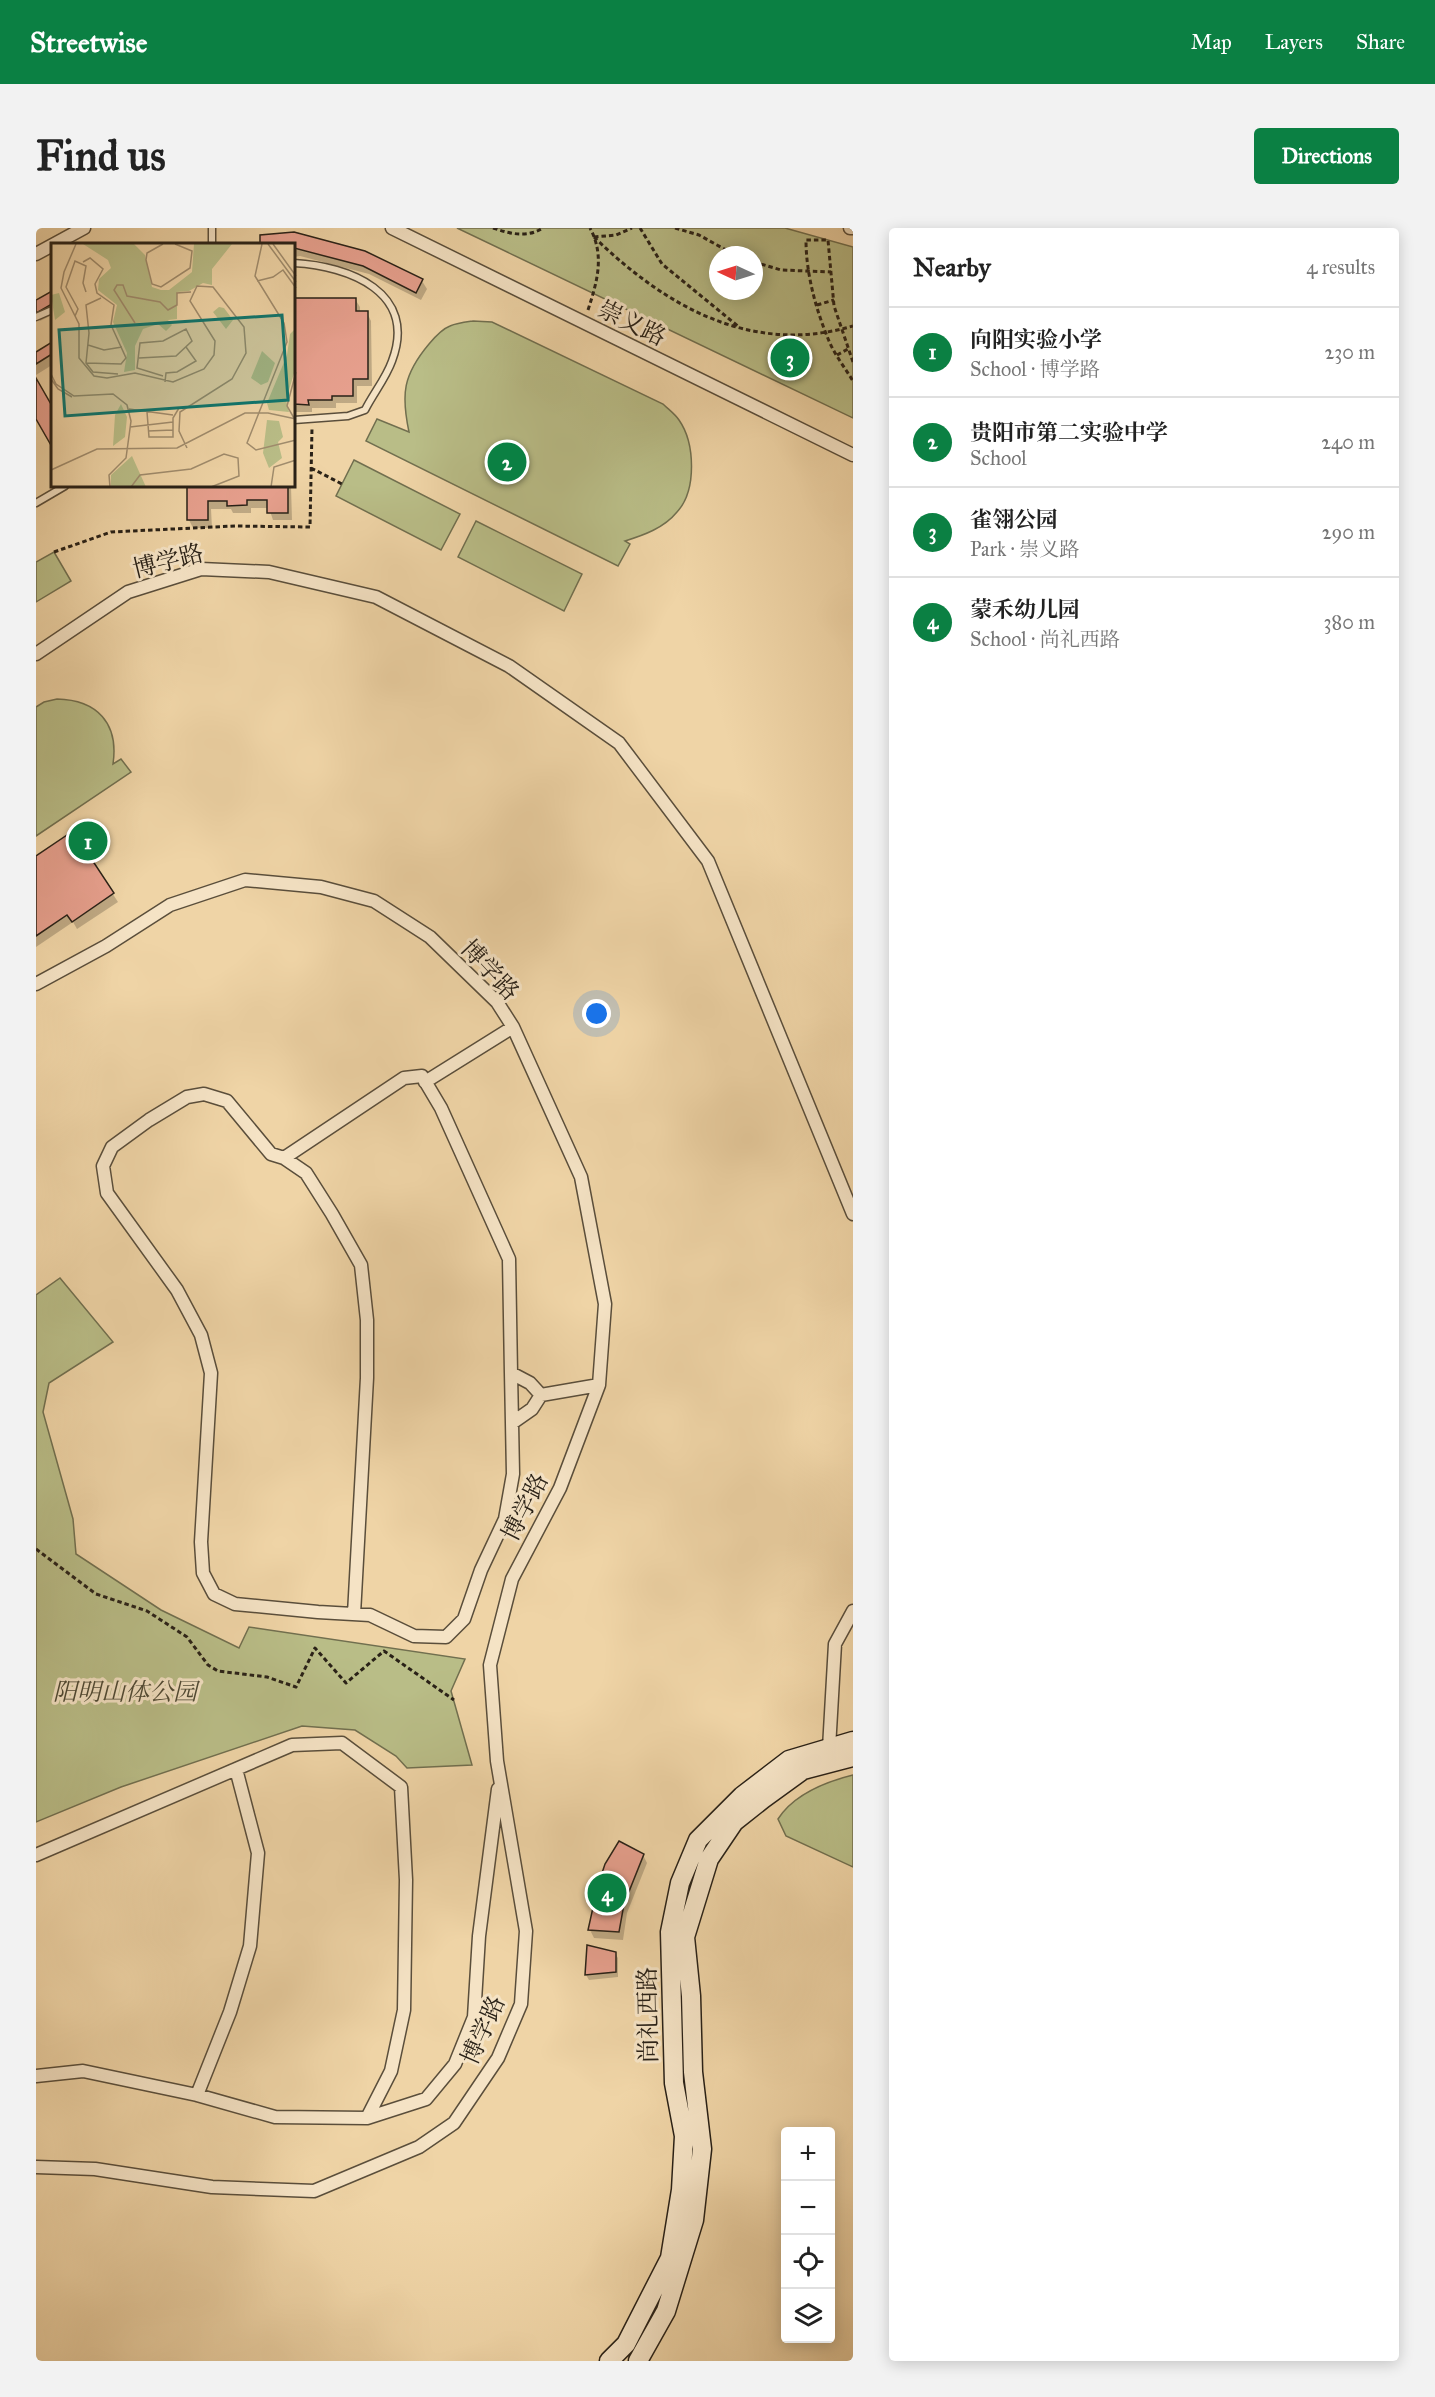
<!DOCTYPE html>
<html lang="en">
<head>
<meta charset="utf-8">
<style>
  :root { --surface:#fff; --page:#f2f2f2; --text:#222; --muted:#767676; --line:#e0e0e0; --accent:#0b8043 }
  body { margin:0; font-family:"IM FELL Great Primer","Noto Serif SC",serif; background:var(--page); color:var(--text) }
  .controls { position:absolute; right:18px; bottom:18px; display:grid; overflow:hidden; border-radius:6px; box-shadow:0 3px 15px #0003 }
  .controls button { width:54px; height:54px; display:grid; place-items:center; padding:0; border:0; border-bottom:2px solid var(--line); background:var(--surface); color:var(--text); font:30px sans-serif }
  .compass { position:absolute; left:673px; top:18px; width:54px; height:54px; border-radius:50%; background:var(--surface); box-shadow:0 3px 15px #0003; rotate:274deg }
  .you { position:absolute; left:561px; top:786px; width:21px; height:21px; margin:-15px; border:4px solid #fff; border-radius:50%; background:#1a73e8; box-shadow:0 0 0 9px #1a73e833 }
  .badge { display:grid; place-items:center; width:39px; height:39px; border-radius:50%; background:var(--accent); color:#fff; font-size:20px; font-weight:700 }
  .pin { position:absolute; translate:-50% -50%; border:3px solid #fff; box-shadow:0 2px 6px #0006 }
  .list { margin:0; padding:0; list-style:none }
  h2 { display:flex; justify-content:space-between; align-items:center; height:78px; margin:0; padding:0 24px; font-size:26px }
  h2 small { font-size:20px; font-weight:400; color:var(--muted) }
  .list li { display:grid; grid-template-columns:39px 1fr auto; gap:18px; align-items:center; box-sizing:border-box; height:90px; padding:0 24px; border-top:2px solid var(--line) }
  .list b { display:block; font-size:22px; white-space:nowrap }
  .list p { margin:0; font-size:20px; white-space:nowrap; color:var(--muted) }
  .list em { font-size:20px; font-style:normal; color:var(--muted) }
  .icon { flex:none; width:33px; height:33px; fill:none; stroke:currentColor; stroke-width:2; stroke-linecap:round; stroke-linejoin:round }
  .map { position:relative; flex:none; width:817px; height:2133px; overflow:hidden; border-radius:6px }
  header { display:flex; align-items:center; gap:36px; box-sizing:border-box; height:84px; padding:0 30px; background:var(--accent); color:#fff }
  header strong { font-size:28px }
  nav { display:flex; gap:33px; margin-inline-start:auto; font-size:21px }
  .intro { display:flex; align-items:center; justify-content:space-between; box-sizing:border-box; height:144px; padding:0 36px }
  h1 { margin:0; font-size:42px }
  .button { padding:15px 27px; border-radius:6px; background:var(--accent); color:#fff; font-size:21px; font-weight:700 }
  main { display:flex; gap:36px; padding:0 36px }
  aside { flex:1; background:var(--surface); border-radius:6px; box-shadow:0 3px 15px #0003 }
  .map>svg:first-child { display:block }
</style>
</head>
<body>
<header>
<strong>Streetwise</strong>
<nav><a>Map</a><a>Layers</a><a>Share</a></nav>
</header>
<div class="intro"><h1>Find us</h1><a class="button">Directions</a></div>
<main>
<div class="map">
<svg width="817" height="2133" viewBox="0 0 817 2133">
  <rect width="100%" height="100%" fill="#efd4a6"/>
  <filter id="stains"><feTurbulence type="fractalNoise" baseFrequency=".00333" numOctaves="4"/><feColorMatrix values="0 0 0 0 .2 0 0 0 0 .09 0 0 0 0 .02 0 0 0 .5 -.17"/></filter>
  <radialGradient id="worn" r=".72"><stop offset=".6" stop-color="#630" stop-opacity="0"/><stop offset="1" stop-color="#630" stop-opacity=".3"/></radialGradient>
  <path fill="#b9bd87" stroke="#716f4f" stroke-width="1.5" fill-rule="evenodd" d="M421,0h328l68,19v171zM682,27h36v36h-36z
    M437,93l19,1 171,82c5,5 12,10 16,16 16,23 18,70 -2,92 -13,16 -33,23 -52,29l5,3 -12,22 -252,-125 11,-22 32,13c-8,-38 -6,-57 20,-88 5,-6 13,-15 21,-18 7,-3 16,-4 23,-5z
    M318,232l106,54 -19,36 -105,-54z
    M440,293l106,53 -18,37 -106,-54z
    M18,324l17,29 -35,21v-40z
    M21,471c40,1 62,24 56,65l8,-5 10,13 -95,64v-129l8,-5z
    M24,1050l53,64 -64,41 -6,29 30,107 3,35 85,56 78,38 10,-21 216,32 -14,32 21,74 -65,3 -11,-12 -41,-26 -53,-4 -181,61 -85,35v-527z
    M817,1547v92l-67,-31 -8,-17c16,-25 47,-37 75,-44z"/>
  <path fill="#0003" d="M225,9l103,16 58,28 5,8 -6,11 -52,-26 -69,-18 -6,1v-13h-32z
    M16,65v22l-12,6 -4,-7v-12z
    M258,71h61l5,8v6h7l4,8 1,65h-15v17h-21v5h-24v4h-18z
    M16,116v21l-16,10v-21z
    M152,258h103l1,34h-19l-4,-12h-18v5h-18l-2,-4h-20l1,19h-19l-4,-8z
    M37,605l45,69 -41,27 -4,-7 -37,25v-89z
    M607,1627l4,8 -20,50 -4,27 -29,-2 -4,-8z
    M579,1725l3,5v19l-29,3 -3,-5z"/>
  <path fill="#e7a08e" stroke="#292117" stroke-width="1.5" d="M258,4l71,19 58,28 -7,14 -53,-27 -69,-18v-4h-34v-9z
    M16,63v13l-16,9v-13z
    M258,70h62v13h12v68h-15v17h-21v4h-24l1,5 -15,-1z
    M16,114v12l-16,10v-12z
    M0,150l16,28v41l-16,-28z
    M151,258h101v27h-21v-13h-20v5l-20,1v-5h-19v19h-21z
    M37,603l41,62 -42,29 -5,-7 -31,21v-80z
    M583,1613l25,13 -20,50 -5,28 -31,-2 10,-45 7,-21z
    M551,1717l29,7v20l-31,3z"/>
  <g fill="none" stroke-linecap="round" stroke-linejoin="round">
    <defs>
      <path id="lane" d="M176,0v16
        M258,35c55,3 124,29 98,98 -6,17 -19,33 -27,49l-17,6 -54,4
        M0,89l16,-7
        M0,275l29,-17"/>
      <path id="street" d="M356,0l461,227
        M814,0h3
        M0,26l48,-26
        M0,426l92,-62 73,-23 68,3 107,25 133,69 110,77 89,118 145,353
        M0,756l70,-38 64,-41 75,-25 76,7 53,14 56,36 67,65 16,25 68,150 24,127 -6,81 -39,103 -48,91 -22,86 7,96 29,170 -5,73 -23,54 -44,65 -35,24 -105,44 -102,-4 -117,-18 -59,-2
        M389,854l88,-55
        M248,930l120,-80 18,-2 19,32 68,151 2,114 19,10 11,12 58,-10
        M475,1145l1,50
        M318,1386l13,-236v-58l-6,-55 -29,-51 -26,-41 -22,-15 -13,-4 -44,-53 -23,-7 -17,3 -38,23 -37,27 -9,19 4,27 70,97 24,45 10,38 -10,169 2,31 11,21 21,10 83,8 52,3 44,21 32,1 18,-18 17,-49 24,-51 8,-45 -1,-51 20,-14 9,-14
        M793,1520l6,-104 18,-33
        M0,1627l256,-110 50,-2 59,44 5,93 -2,130 -13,61 -24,47
        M0,1848l47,-5 114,24 78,22 92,1 59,-19 29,-35 19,-47 5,-81 19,-147
        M161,1867l33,-83 20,-66 8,-93 -22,-84"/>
      <path id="secondary" d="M573,2133l17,-17 44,-86 11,-68 3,-54 -10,-53 -4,-151 10,-49 18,-43 44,-44 47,-36 64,-19
        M602,2133l28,-50 28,-91 8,-71 -9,-77 -2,-76 -6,-59 24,-78 25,-37 29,-23 40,-29 50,-13"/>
    </defs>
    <use href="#lane" stroke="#5a4e3b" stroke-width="9"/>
    <use href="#street" stroke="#5a4e3b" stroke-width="15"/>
    <use href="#secondary" stroke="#292117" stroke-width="21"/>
    <path stroke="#292117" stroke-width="3" stroke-dasharray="4.5 3" stroke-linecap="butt" d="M457,0c18,6 34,10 50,0
      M604,0l22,36 77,63
      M639,0l24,7 36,20
      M558,9c71,69 157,119 259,89
      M558,9l22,-2 16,-7
      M718,34l27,8 50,2
      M781,77l17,-5
      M552,82c9,-28 17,-54 2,-82
      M801,127l11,-6
      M817,134l-19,-56 -6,-66h-22c0,34 10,70 23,101 6,14 16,27 24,40
      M275,240l31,16
      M18,324l57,-20 124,-6 75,1 2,-99
      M0,1321l60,45 51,17 40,26 21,28 10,6 49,6 29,10 19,-39 31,35 38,-32 70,49"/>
    <use href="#lane" stroke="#f5e3c5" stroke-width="6"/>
    <use href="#street" stroke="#f5e3c5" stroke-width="12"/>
    <use href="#secondary" stroke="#f5e3c5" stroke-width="18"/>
  </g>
  <g text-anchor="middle" stroke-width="6" stroke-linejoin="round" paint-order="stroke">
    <g font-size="24" fill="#292117" stroke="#f5e3c5">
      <text transform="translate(596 95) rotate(26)" y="8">崇义路</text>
      <text transform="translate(132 333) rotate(-14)" y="8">博学路</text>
      <text transform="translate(454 742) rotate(47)" y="8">博学路</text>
      <text transform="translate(489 1279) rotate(-63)" y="8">博学路</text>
      <text transform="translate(612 1787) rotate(-91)" y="8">尚礼西路</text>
      <text transform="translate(447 1802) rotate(-66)" y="8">博学路</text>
    </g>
    <g font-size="24" font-style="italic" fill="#4d4833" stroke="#f5e3c5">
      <text x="89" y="1472">阳明山体公园</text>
    </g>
  </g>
  <g transform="translate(15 15)">
    <rect width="244" height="244" fill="#efd4a6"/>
    <path d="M32,1h51l11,11 7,32 9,3h8l23,-18 2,-28h38l-20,25v16l-9,-2 -14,8 -12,1v27l-9,1 4,5 -6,6 -8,-7 -15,5 -8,17v24l-11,2 3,-19 -14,-31 4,-17 -19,-15 1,-11 12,-11 -3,-8zM8,50l6,19 -10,8 -4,-25zM168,64l5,1 9,12 -7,9 -13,-17zM244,86v41l-9,30 3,12 -20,-2 -2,-7 20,-48 3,-21zM211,108l13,12 -7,19 -7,3 -10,-7zM70,161l6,13 -2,20 -12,9 2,-31zM216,177l12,1 4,16 -5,5 4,16 -13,10 -6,-15zM81,213l14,31h-35v-12z" fill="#b9bd87"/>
    <path fill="none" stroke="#a08c6d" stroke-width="1.5" d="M25,1l-12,28 -3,16 18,36v34l15,18 13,2 28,-5 38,9 31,-13 10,-14 1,-14 -25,-40 7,-15 16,1 31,40 2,26 -14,26 -52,33 -1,19 8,17M112,1l-16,9 -1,7 6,24 9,3 29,-19 2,-17 -17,-7M211,1l-7,32 29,47 3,19 -40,101 9,7 40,-10M217,1l28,38M222,1l23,32M32,19l7,-4 13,11 -8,15 2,9 17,12 -3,20 15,33 -5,6 -35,-1M206,38l16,-4 10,-7 13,18M50,55l-15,7 3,28 -3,30 7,9 25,2M24,73l3,-7 -12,-22 9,-26 11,5 -3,17 3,9M84,80l-21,-33 3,-5h6l4,11 33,6 8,8 9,-5v-12l14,-1M37,102l16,5 18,-3M88,115l37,-2 16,-15 -6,-12 -23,12 -23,2 -3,25 26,8M0,131l5,10 18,12 39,-2 14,11 4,16 -5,37 -17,17 1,12M0,136l7,10 14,8M114,139l1,-9 11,-1 19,-11 -10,-14M78,166l44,6M96,169l2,25h24v-19l6,-10M243,175l-7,-12 9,-34M79,184l43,-5M97,188l25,-1M0,227l46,-21 80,-1 68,-35h23l28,6M80,244l9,-12 51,-6 33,-15 14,4 1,18 -28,11M220,244l3,-20 22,-7"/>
    <path fill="#0f766e" fill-opacity="0.15" stroke="#0f766e" stroke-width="3" d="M231,72l6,85 -223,16 -6,-86z"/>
    <rect width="244" height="244" fill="none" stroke="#292117" stroke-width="3"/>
  </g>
  <rect width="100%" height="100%" filter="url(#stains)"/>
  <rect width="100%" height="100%" fill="url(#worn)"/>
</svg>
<div class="controls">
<button>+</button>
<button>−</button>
<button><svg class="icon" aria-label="locate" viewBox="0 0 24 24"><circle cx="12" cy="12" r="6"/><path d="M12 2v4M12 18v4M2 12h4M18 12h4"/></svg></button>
<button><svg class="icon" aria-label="layers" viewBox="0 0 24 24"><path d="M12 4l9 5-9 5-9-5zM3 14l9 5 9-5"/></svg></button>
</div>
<svg class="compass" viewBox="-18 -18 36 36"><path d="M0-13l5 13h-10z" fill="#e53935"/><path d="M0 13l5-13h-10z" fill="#767676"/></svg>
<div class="you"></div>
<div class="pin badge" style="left:52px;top:613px">1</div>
<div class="pin badge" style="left:471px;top:234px">2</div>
<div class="pin badge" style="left:754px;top:130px">3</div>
<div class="pin badge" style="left:571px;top:1665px">4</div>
</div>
<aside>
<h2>Nearby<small>4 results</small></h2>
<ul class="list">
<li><span class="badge">1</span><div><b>向阳实验小学</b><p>School · 博学路</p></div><em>230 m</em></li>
<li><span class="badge">2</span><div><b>贵阳市第二实验中学</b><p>School</p></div><em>240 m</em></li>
<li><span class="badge">3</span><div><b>雀翎公园</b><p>Park · 崇义路</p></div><em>290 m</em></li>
<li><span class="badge">4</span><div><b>蒙禾幼儿园</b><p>School · 尚礼西路</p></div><em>380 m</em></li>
</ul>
</aside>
</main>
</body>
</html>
